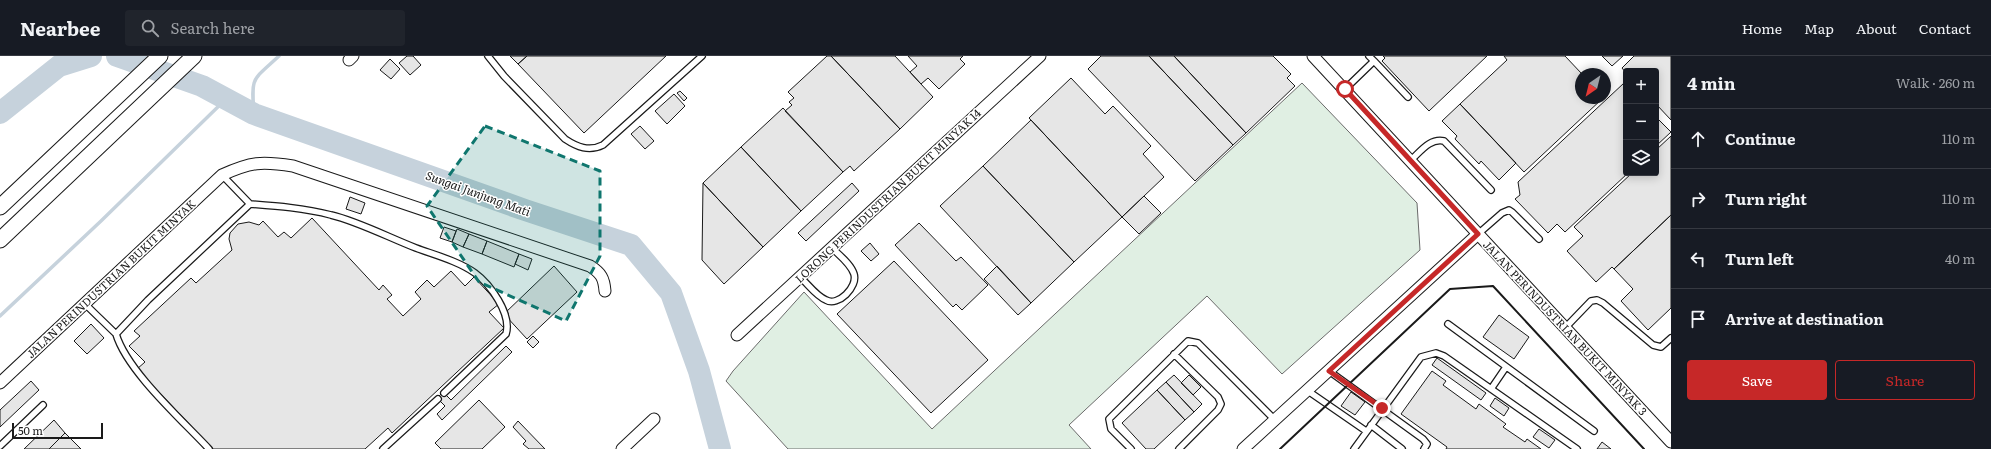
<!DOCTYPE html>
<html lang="en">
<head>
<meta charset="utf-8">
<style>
  :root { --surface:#171b24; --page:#20242c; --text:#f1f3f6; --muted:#9ea1a6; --line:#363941; --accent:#c62828 }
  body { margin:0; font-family:Literata,serif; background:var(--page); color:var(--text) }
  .controls { position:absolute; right:12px; top:12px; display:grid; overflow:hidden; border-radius:4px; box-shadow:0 2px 10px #0003 }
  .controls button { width:36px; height:36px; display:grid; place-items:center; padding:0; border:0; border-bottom:1px solid var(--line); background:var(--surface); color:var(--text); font:20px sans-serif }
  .compass { position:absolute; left:1575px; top:12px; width:36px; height:36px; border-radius:50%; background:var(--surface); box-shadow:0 2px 10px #0003; rotate:215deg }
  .scale { position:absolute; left:12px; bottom:10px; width:91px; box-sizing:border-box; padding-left:4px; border:2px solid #1a1a1a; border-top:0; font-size:11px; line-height:14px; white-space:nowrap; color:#1a1a1a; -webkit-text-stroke:3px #fff; paint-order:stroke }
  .stop { position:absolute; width:12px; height:12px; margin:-9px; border:3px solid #c62828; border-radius:50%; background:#fff }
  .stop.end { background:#c62828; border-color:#fff; box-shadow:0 1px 4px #0008 }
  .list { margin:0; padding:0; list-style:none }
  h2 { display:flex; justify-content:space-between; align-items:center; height:52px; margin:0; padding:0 16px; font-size:17px }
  h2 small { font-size:13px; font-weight:400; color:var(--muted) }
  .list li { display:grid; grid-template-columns:26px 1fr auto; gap:12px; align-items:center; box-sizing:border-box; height:60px; padding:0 16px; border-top:1px solid var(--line) }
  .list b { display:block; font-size:15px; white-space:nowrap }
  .list em { font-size:13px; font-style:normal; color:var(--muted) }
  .actions { display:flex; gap:8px; padding:12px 16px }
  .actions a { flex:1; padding:9px 0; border:1px solid var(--accent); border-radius:4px; text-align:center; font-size:14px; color:var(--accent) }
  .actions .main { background:var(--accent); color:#fff }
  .icon { flex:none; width:22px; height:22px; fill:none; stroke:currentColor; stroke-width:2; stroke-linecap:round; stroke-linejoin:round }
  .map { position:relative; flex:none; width:1671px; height:393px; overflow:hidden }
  header { display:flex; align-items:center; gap:24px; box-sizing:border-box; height:56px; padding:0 20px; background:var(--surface); border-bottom:1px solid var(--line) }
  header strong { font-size:19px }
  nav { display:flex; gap:22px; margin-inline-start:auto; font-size:14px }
  .search { width:280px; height:36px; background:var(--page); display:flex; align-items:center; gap:10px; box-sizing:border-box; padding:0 14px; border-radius:4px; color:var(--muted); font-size:15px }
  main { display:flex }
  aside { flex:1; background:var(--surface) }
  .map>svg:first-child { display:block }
</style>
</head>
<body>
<header>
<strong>Nearbee</strong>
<div class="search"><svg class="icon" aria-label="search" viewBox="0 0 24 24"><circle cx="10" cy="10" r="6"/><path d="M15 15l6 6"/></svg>Search here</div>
<nav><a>Home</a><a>Map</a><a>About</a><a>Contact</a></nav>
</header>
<main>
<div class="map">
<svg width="1671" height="393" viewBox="0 0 1671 393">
  <rect width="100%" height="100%" fill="#fff"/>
  <path fill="#e0efe3" stroke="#6a6a6a" d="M1302,27l115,120 3,47 -138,124 -75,-78 -138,129 22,24h-303l-62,-68 7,-10 71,-79 128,137z"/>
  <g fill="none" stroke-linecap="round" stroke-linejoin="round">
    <path stroke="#c6d2dc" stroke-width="3.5" d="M254,58c-3,-38 -2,-33 25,-58
      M0,260l101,-95 125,-122"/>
    <path stroke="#c6d2dc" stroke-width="22" d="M117,0l85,30 52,28 271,96 106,35 40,48 28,78 21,78
      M0,57l59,-47 32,-10"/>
  </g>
  <path fill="#e6e6e6" stroke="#1a1a1a" d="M407,0h6l8,9 -11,10 -11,-12z
    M510,0h17l-9,8z
    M527,0h139l-82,77 -66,-69z
    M827,0h4l69,73 -46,42 -4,-5 -7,6 -58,-61 7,-6 -3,-3 5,-4 -6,-6z
    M831,0h64l38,41 -33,32z
    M908,0h55l-3,3 5,5 -26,25 -11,-11 -7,6 -11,-12 7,-6z
    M1101,0h48l84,89 -38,36 -107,-112z
    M1149,0h25l72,77 -13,12z
    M1174,0h99l18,18 -4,4 8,8 -49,47z
    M1383,0h104l-58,55 -47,-50 3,-3z
    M1504,0h61l17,18 -1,24h22l-79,74 -64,-68 47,-44z
    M1602,0h21l-11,10z
    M1634,0h37v64l-15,-16v-33h-30v2l-4,-5z
    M390,3l10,10 -9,10 -11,-9z
    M1071,22l34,36 8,-8 38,40 -8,8 21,23 -42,40 -93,-99z
    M1624,27l2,2v88h2l-63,59 -8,-8 -9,9 -33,-34 5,-4 -2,-13z
    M680,35l7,7 -3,3 -7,-8z
    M674,38l11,12 -18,18 -12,-13z
    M1460,48l56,59 -17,17 -18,-19 -2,3 -24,-25 2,-3 -15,-15z
    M783,52l60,64 -42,39 -60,-64z
    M1656,61l15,15 -15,14z
    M1031,64l91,97 -48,45 -91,-96z
    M640,70l14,15 -9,8 -14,-15z
    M1671,80v79l-57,54 -2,-2 -16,15 -29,-31 16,-15 -9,-9 58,-54h24v-23z
    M741,91l60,64 -38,36 -60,-64z
    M983,110l91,96 -43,41 -91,-97z
    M703,127l60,64 -39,37 -22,-24z
    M852,127l7,8 -53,50 -8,-8z
    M1144,140l17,17 -22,21 -17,-17z
    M350,141l15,6 -4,11 -15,-5z
    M1671,159v93l-23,22 -27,-29 12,-12 -19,-20z
    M312,162l67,72 4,-5 9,10 -5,4 16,17 18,-17 -6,-7 12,-12 7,7 17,-16 14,15 9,-9 25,27 -10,8 15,16 -112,105 -4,-5 -23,21h-152l-76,-80 8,-7 -16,-16 11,-10 -6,-5 57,-53 5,5 36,-33 -3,-11 1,-6 8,-9 11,-2 10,3 4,-4 15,16 6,-5 7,6z
    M919,167l37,38 5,-4 27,28 -26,25 -6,-6 -3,3 -58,-62z
    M444,171l12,4 -4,11 -12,-4z
    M457,173l12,5 -6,13 -11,-5z
    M469,178l18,7 -5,13 -19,-7z
    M487,185l32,13 -5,13 -32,-13z
    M870,187l9,11 -8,7 -10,-10z
    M519,198l13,5 -4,11 -13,-6z
    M894,205l94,99 -57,53 -94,-99z
    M554,210l23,26 -50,47 -23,-25z
    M997,210l34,37 -13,12 -34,-36z
    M1499,259l30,22 -15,22 -31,-22z
    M91,268l13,14 -17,16 -13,-13z
    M533,280l6,6 -6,6 -6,-6z
    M506,290l6,6 -70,68 -5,-6 8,-8 -8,-8 6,-6 8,8z
    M1437,302l49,35 -5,7 -49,-35z
    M1432,315l14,10 -3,4 33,24 3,-5 27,20 -3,3 22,15 2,-3 14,10h-95l1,-2 -46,-33z
    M1174,319l28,29 -8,8 -28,-30z
    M1189,319l12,12 -8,8 -12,-12z
    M31,325l8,9 -39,37v-17z
    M1166,326l28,30 -9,8 -28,-30z
    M1157,334l28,30 -31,29h-8l-24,-26z
    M1351,336l14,10 -10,13 -14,-9z
    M1495,342l14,10 -5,8 -14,-10z
    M479,344l26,27 -23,22h-41l-6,-6z
    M54,364l11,13 -16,16h-25z
    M518,365l27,28h-16l-6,-5 3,-3 -13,-14z
    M1539,373l16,11 -6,8 -16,-11z
    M65,377l16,16h-32z
    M1602,386l9,7h-14z"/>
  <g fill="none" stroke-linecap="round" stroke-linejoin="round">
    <defs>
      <path id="service" d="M488,0l16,20 61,63c12,8 24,13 38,6l99,-89
        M1374,5l34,36
        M1345,33l29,-28 -5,-5
        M1411,104c10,-9 19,-22 33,-19l47,49
        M222,119l28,29c27,2 54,4 81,11 26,6 59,23 85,33 19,7 42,13 59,25 15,11 37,41 31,61l-62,59
        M1478,178l24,-21 7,-3 3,2 27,27
        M800,221c8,7 16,19 26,23 12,7 32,-13 28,-26 -3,-10 -15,-19 -22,-26
        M85,248l31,30
        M1448,268l146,107
        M1565,272l26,-27 6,-1 6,3 50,42 8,2 10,-9
        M1174,298l44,43 3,7 -3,6 -39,39
        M1329,315l94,68 4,5 -3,5
        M1491,333l15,-22
        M1308,335l58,40
        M1371,369l31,24
        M0,390l43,-41
        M209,393c-27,-29 -82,-78 -93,-115l32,-34 102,-96
        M383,393l55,-50
        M1131,393l-20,-20 -2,-10 79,-78 10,2 77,77
        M1354,393l67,-92 15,-4 8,3 133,93"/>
      <path id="minor" d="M1313,0l358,386
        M349,4l4,-4
        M737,279l303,-279
        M0,327l222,-208c29,-13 39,-14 71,-9l297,100c11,7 14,12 15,25
        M622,393l32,-30
        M1243,393l235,-215"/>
      <path id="secondary" d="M0,151l160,-151
        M0,184l194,-184"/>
    </defs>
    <use href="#service" stroke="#1a1a1a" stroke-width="8"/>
    <use href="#minor" stroke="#1a1a1a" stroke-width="13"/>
    <use href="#secondary" stroke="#1a1a1a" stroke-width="17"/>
    <use href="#service" stroke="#fff" stroke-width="5.5"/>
    <use href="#minor" stroke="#fff" stroke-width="11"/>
    <use href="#secondary" stroke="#fff" stroke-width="15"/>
    <path stroke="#1a1a1a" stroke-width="2" d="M1280,393l170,-160 43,-3 151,163"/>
  </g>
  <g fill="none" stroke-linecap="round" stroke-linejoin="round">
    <path stroke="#c62828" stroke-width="5" d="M1345,33l133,145 -149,137 53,37"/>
  </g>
  <path fill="#0f766e" fill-opacity="0.2" stroke="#0f766e" stroke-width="3" stroke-dasharray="8 5" stroke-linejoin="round" d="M485,70l115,45v85l-34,65 -87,-39 -52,-76z"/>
  <g text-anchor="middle" stroke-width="3" stroke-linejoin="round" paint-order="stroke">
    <g font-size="11" fill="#1a1a1a" stroke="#fff">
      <text transform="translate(888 140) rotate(-43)" y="4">LORONG PERINDUSTRIAN BUKIT MINYAK 14</text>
      <text transform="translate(111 223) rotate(-43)" y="4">JALAN PERINDUSTRIAN BUKIT MINYAK</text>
      <text transform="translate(1565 272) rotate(47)" y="4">JALAN PERINDUSTRIAN BUKIT MINYAK 3</text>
    </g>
    <g font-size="12" font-style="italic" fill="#1a1a1a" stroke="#fff">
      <text transform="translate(478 138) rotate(20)" y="4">Sungai Junjung Mati</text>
    </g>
  </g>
</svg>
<div class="controls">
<button>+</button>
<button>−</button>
<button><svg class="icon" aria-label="layers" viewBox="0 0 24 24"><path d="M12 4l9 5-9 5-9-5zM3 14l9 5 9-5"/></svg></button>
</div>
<svg class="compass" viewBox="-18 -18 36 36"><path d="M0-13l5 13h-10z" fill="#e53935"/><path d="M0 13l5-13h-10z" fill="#9ea1a6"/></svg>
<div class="scale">50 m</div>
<div class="stop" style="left:1345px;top:33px"></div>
<div class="stop end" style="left:1382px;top:352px"></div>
</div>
<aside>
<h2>4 min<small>Walk · 260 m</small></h2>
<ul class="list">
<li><svg class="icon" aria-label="ahead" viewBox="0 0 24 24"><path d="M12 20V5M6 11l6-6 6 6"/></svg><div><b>Continue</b></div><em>110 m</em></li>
<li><svg class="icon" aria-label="right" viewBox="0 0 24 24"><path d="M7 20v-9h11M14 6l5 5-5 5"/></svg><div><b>Turn right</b></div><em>110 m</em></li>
<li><svg class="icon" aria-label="left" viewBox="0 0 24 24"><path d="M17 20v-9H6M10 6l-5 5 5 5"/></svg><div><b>Turn left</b></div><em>40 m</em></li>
<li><svg class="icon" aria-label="arrive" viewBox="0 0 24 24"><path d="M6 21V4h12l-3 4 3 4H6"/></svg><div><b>Arrive at destination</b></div></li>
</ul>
<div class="actions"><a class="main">Save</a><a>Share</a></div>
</aside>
</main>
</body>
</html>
